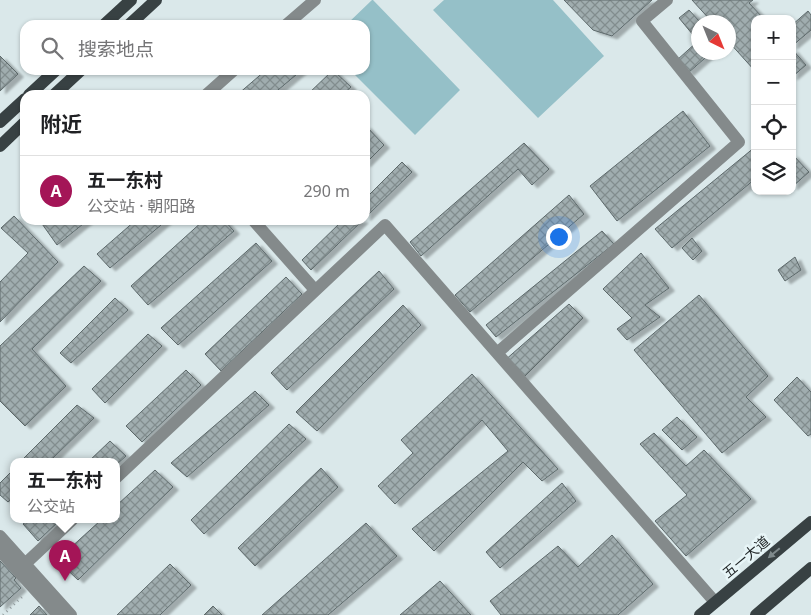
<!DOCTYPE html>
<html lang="zh">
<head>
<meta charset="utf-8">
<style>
  :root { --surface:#fff; --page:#f6f6f6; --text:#202124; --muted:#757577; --line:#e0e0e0; --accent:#a41557 }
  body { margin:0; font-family:"Noto Sans","Noto Sans SC",sans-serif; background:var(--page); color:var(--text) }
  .controls { position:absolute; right:15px; top:15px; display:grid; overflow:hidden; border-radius:10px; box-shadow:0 1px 4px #0004 }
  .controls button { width:45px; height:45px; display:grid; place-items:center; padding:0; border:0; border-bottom:1px solid var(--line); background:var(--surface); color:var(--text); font:25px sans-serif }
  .compass { position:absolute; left:691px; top:15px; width:45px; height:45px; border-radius:50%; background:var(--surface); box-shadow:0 1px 4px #0004; rotate:137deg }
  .you { position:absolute; left:558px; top:236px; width:18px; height:18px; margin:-12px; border:4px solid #fff; border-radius:50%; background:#1a73e8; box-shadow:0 0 0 8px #1a73e833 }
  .badge { display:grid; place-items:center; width:32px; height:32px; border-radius:50%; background:var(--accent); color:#fff; font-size:16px; font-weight:700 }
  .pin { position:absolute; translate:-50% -41px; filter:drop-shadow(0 1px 2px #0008) }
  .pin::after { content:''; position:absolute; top:26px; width:18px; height:15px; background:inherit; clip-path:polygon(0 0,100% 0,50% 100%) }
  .popup { position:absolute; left:10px; top:458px; width:110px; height:65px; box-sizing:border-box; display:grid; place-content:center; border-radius:10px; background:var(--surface); filter:drop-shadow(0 1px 4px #0005); font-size:16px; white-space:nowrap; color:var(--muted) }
  .popup b { font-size:19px; color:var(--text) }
  .popup::after { content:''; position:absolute; left:50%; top:100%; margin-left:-10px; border:10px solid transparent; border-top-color:var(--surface) }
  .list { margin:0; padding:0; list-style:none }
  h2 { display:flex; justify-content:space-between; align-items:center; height:65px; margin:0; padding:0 20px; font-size:21px }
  h2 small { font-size:16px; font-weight:400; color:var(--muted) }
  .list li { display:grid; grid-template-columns:32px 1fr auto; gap:15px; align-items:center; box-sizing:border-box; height:70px; padding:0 20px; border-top:1px solid var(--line) }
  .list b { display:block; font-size:19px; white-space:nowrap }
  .list p { margin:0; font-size:16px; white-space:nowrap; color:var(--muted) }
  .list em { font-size:16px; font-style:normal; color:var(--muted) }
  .icon { flex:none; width:28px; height:28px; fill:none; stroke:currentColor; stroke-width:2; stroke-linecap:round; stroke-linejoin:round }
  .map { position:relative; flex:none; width:811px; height:615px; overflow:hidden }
  .search { position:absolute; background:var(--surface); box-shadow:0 1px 4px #0004; left:20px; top:20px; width:350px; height:55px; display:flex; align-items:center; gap:12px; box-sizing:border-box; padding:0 18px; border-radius:15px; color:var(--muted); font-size:19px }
  .panel { position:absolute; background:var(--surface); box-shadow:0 1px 4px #0004; left:20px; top:90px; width:350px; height:135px; border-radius:15px }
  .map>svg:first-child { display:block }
</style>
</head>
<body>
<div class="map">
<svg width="811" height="615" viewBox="0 0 811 615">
  <defs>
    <pattern id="building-cross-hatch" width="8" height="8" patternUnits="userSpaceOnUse" patternTransform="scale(1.25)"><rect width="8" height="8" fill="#a0adaf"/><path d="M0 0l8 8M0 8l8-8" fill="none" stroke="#828d8e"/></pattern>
    <filter id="shadow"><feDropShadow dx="5.5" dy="3" stdDeviation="1" flood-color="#0004"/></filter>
  </defs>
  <rect width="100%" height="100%" fill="#dae8ea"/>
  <path fill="#95c0c8" d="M372,0h1l87,90 -45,45 -65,-65h15v-45h-19z
    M444,0h109l51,56 -66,62 -105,-108z"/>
  <path fill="url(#building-cross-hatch)" stroke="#5d696b" filter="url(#shadow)" d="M564,0h88l-40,36 -19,-6z
    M692,0h61l-4,3 15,16h-9v52l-27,-30v-19h-16z
    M689,10l11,12h-2v19l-19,-23z
    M808,11l3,4v15l-19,16v-21z
    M698,41v11h14l-24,21 -11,-13z
    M792,49l14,16 -14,12z
    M0,56l18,18 -18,17z
    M266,70h36l-30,25h-35z
    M333,70l18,17 -9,8h-35z
    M683,111l27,35 -93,75 -27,-35z
    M365,125l19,20 -19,19z
    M524,143l25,26 -17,16 -14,-16 -97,87 -11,-14z
    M755,147v32l-83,69 -17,-19z
    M792,154l17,18 -17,15z
    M402,162l10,10 -47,46v-19z
    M569,195l15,19 -114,98 -15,-17z
    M14,216l44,46 -58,60v-40l28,-29 -27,-25z
    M42,220h46l-31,25 -17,-24z
    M136,220h31l-57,48 -13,-14z
    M204,220h20l10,11 -86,74 -17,-19z
    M343,220h20l-52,50 -9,-10z
    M602,231l12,13 -118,93 -10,-12z
    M692,238l10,13 -9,9 -11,-12z
    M256,243l16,18 -94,84 -17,-17z
    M641,253l28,35 -24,17 15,12 -33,23 -10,-11 15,-11 -29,-29z
    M795,257l6,13 -16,11 -7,-11z
    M84,266l17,15 -69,68 34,37 -41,40 -25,-25v-55z
    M379,271l15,18 -107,101 -16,-17z
    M286,277l16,17 -81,77 -16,-17z
    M699,295l69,81 -22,21 20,20 -44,36 -88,-103z
    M115,298l13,12 -57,53 -11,-10z
    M569,304l14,14 -62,62 -17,-19z
    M403,305l18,20 -104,106 -21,-19z
    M148,334l14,12 -57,57 -13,-14z
    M186,370l15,15 -59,57 -16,-16z
    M472,374l86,95 -16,12 -19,-19 -89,89 -22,-22 96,-78 -26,-31 -87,84 -17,-18 35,-33 -12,-13z
    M797,377l14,15v42l-3,2 -34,-36z
    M255,391l14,14 -82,72 -16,-14z
    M77,405l17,13 -45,44h-29z
    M677,417l20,20 -15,13 -20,-20z
    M289,424l17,15 -102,95 -13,-14z
    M654,433l32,33 18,-16 47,49 -65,57 -31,-35 32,-26 -47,-51z
    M110,441l16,15 -10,9v-3h-28z
    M321,468l17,19 -83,79 -17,-18z
    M14,469v28l-6,5 -8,-7v-12z
    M155,470l18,17 -95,93 -21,-20 44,-40h15v-14z
    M562,483l14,18 -76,67 -14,-16z
    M28,520h32l-22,21 -15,-17z
    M366,523l31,33 -69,59h-66z
    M612,535l41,49 -35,31h-117l-11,-14 68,-55 20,21z
    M0,561l16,17 -2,2 7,8 -21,19z
    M170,564l21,21 -31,30h-43z
    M440,581l31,34h-71z
    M39,606l8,9h-17z
    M213,606l9,9h-18z"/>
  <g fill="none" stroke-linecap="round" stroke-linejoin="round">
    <path stroke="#909a9c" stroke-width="2.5" stroke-dasharray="1 4" stroke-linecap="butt" d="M3,615l21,-20"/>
    <path stroke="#848a8b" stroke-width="12" d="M286,25l29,-25
      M206,95l28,-25
      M253,220l62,70
      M497,353l242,-211 -97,-121 25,-21
      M116,478l269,-253 330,377
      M0,536l71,79
      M0,551l58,64
      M25,564l47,-44"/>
    <path stroke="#384143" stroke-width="12" d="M104,25l27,-25
      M129,25l27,-25
      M29,95l27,-25
      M54,95l27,-25
      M0,122l25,-23
      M0,146l25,-24
      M700,615l111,-93
      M756,615l55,-47"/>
  </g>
  <defs><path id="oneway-solid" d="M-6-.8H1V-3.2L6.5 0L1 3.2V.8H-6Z" transform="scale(1.25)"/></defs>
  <use fill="#7e898b" href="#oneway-solid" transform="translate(774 553) rotate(140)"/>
  <g text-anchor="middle" stroke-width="5" stroke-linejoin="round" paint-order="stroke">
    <g font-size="14" fill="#222728" stroke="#e7f5f7">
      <text transform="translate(746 557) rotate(-40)" y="5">五一大道</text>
    </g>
  </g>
</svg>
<div class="controls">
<button>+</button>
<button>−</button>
<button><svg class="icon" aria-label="locate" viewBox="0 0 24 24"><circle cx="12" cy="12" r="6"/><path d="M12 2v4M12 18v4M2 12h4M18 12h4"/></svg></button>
<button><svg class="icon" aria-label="layers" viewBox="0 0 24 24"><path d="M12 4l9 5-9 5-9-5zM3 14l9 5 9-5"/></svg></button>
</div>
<svg class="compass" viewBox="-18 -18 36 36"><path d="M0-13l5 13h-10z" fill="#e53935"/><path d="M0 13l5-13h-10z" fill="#757577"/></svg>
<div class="you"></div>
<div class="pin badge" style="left:65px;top:581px">A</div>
<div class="popup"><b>五一东村</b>公交站</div>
<div class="search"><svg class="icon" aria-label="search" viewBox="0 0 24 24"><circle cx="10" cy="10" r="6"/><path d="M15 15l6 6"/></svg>搜索地点</div>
<section class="panel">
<h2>附近<small></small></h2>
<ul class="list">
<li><span class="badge">A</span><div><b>五一东村</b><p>公交站 · 朝阳路</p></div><em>290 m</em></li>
</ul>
</section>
</div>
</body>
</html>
